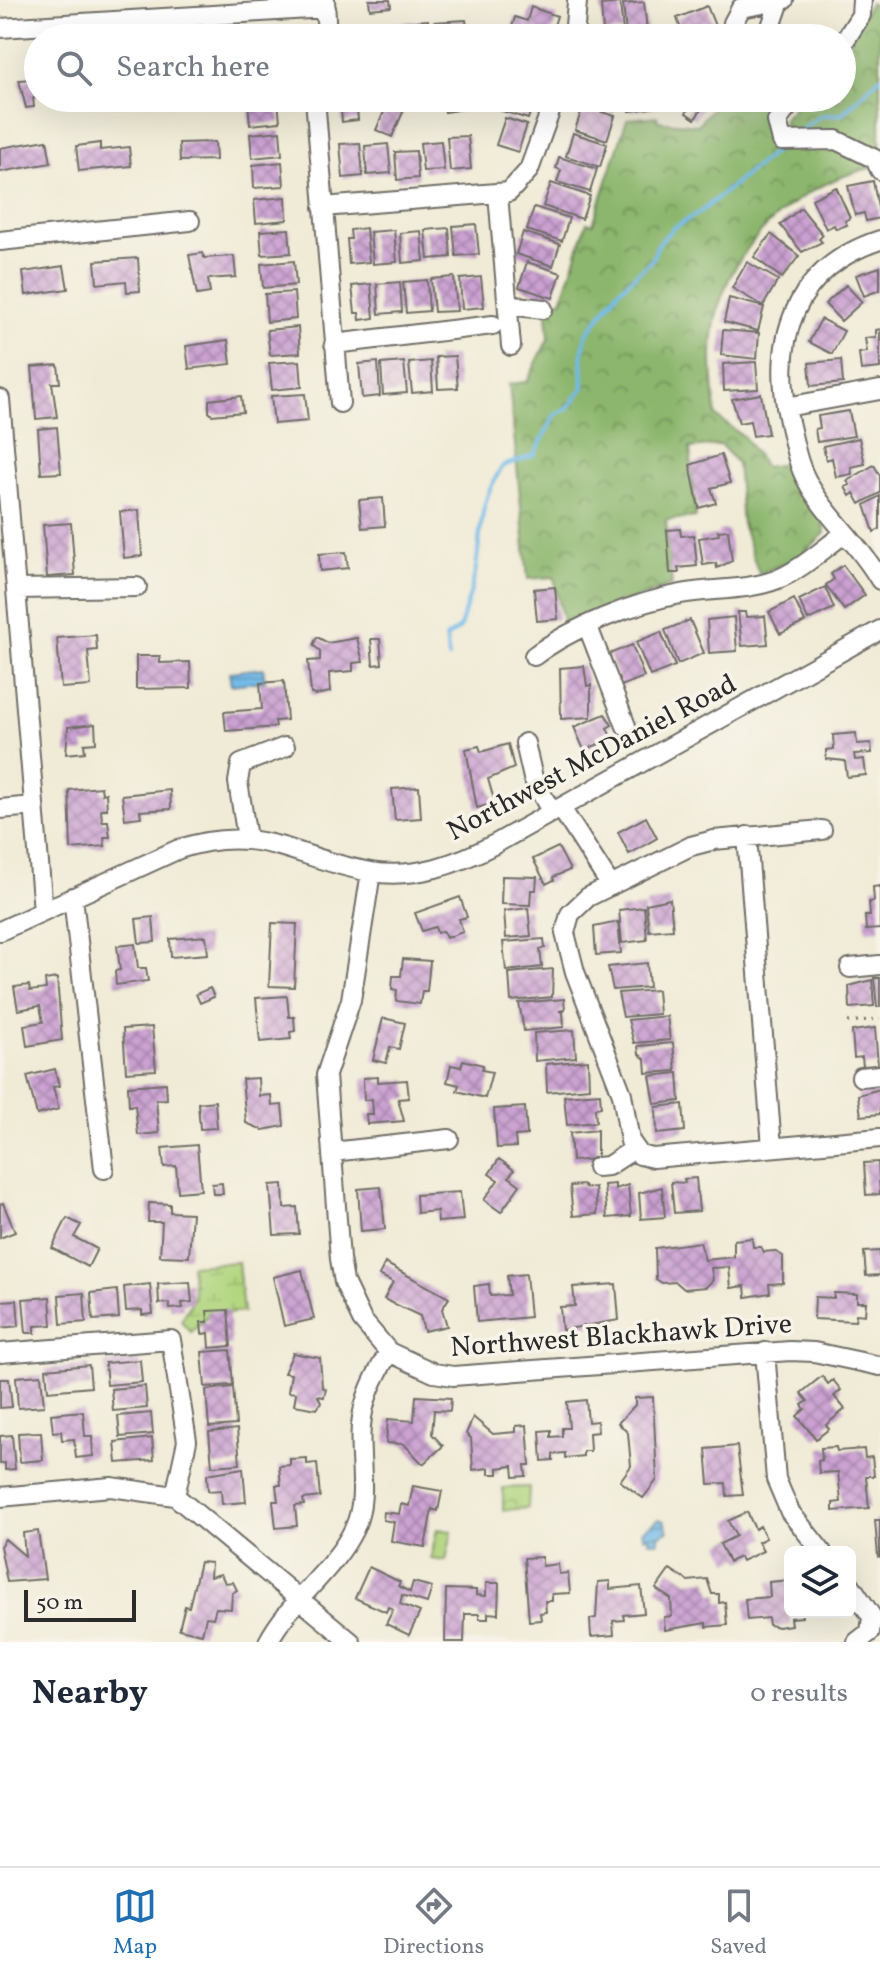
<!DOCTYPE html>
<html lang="en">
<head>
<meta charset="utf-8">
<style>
  :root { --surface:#fff; --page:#f6f6f7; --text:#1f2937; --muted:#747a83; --line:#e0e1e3; --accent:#1f6fb2 }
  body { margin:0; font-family:Vollkorn,serif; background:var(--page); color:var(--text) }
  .controls { position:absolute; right:24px; bottom:24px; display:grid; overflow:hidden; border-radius:12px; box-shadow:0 8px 32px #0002 }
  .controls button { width:72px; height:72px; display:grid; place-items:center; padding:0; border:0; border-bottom:2px solid var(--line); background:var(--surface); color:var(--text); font:40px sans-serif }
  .scale { position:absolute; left:24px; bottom:20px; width:112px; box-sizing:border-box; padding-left:8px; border:4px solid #2b2b2b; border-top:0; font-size:22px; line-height:28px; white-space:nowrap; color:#2b2b2b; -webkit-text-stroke:6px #f7f3e8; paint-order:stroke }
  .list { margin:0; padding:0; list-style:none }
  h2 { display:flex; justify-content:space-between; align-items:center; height:104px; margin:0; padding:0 32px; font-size:34px }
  h2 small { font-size:26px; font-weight:400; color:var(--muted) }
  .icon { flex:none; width:44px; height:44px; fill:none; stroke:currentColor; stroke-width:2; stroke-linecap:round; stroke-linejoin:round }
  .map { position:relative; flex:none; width:880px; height:1642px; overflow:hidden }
  .search { position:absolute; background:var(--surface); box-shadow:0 8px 32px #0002; left:24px; right:24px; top:24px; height:88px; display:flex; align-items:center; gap:20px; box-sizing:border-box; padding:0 28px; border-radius:44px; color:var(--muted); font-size:30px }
  .sheet { height:224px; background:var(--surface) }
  nav { display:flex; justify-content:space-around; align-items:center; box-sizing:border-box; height:112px; border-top:2px solid var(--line); background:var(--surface); font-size:22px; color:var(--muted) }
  nav a { display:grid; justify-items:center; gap:4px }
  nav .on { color:var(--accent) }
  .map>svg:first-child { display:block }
</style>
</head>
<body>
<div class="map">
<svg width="880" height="1642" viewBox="0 0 880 1642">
  <defs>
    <pattern id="forest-crowns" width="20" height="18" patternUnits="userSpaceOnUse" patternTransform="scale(2)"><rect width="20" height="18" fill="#8cb66d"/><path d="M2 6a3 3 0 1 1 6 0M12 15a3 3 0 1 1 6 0" fill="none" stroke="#73945a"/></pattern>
    <pattern id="wetland-marsh" width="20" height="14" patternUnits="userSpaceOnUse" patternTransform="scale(2)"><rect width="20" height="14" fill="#b1d57e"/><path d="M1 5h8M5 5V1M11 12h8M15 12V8" fill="none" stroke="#98b76d"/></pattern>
    <pattern id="park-crowns" width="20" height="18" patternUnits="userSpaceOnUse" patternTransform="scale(2)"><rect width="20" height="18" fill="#b1d57e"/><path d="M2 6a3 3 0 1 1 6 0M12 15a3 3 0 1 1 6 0" fill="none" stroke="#98b76d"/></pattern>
    <pattern id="water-rules" width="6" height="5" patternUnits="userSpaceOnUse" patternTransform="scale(2)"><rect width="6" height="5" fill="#71bae9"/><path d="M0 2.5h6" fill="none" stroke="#5d97bd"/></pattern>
    <pattern id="building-cross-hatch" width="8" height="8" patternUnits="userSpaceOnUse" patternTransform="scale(2)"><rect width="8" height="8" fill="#cba1d2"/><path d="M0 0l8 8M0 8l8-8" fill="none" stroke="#a583ab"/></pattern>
  </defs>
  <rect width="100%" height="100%" fill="#f7f3e8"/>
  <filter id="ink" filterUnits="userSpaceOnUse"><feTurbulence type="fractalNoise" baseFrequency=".0125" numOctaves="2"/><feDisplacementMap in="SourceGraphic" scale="16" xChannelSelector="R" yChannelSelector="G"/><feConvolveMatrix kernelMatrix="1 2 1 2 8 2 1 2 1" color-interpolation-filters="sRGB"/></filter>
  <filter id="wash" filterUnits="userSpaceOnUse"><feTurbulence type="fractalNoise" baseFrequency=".006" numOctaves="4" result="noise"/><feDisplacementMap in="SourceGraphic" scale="32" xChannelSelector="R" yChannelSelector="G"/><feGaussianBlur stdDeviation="1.8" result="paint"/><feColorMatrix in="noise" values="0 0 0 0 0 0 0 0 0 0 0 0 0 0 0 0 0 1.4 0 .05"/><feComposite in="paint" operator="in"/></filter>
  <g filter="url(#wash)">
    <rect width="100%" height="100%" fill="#f0ebd6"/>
    <path fill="url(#forest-crowns)" stroke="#5c704c" stroke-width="2" d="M870,3l10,6v146l-92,-16 -5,-20 20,-21h39v-42z
      M720,98h69l-16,16 -4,22 16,13 39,-4 50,22c-82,19 -150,82 -161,168 -3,27 1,54 3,81l28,21 21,30 25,-4c7,19 35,56 35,70l-25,24 -41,17 -17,-50 -5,-61 -16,-18 -31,3 6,69 -30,3 6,65 -108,41 -10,-49 -26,2 -19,-195 18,-2 22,-45 -3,-36 16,-1 25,-78 6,2 34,-105 30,-3 1,5 40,4z"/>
    <path fill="url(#wetland-marsh)" stroke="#6e8054" stroke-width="2" d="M238,1262l5,50 -36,4 -16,16 -10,-11 13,-24 -3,-32z"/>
    <path fill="url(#park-crowns)" stroke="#6e8054" stroke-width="2" d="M529,1487l-1,21 -25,2v-22z"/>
    <path fill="#b1d57e" stroke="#6e8054" stroke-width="2" d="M437,1529l15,2 -6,30 -15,-2z"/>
    <path fill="url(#water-rules)" stroke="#4e728a" stroke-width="2" d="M263,668l2,13 -34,4 -2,-13z
      M659,1519l5,2 4,10 -9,5v6h-10l1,-4 -6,-1 -2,-6z"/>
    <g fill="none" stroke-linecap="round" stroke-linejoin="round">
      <path stroke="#71bae9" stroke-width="4" d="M795,134l25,-18 22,-2 38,-37
        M449,658l-3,-20 14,-10c5,-20 13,-40 16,-60 6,-40 2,-66 27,-102l31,-11 21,-40 15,-9 13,-18 -1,-34 4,-19 33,-45 33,-30 6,-16 15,-16 26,-15 81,-66"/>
    </g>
    <g id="blocks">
      <path fill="url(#building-cross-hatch)" d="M369,0h21l1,7 -21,2z
        M644,2l3,29 -21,2 -3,-29z
        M620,3l3,28 -20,2 -2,-28z
        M707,6l10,25 -18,7h-15l-7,-20z
        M531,7l26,9 -7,22h-13l-25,-11 3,-10 12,4z
        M428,20l2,18h-37l-1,-15z
        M466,20l2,18h-34l-1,-16z
        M386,26l1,12h-33l-1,-10z
        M32,63h6v34l-5,1 1,9 -8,1 -7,-28 14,-1z
        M340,98h16l2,22 -16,2z
        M390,98l32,1 -15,4 -15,34 -16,-7z
        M442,98h21l1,11 -19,3z
        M503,98h32l-7,21 -29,-9z
        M583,98h36l-5,13 -33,-10z
        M628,98h27l2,9 -27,4z
        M278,100l2,22 -30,3 -2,-23z
        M694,102l8,6 -7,11 -9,-6z
        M583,106l32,10 -8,24 -32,-10z
        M505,118l22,7 -9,27 -22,-7z
        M280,131l2,24 -30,3 -2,-24z
        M573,133l34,11 -7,23 -34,-11z
        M468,136l3,33 -21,2 -3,-34z
        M47,140l4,23 -51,9v-24z
        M441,141l3,29 -21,1 -3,-28z
        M215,142l1,18 -36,1 -1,-18z
        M100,143v7l29,-3 2,19 -52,5 -3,-25z
        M360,143l3,33 -20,2 -3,-34z
        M388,144l3,29 -24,2 -2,-29z
        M416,151l2,27 -21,2 -2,-28z
        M559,157l38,12 -7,23 -33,-10 4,-12 -5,-2z
        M282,162l2,24 -30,2 -1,-23z
        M873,181l7,37 -14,3 -2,-8 -9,2 -7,-29z
        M551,183l39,13 -8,23 -39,-13z
        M836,187l14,31 -5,3 2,4 -11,4 -2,-4 -8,4 -14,-30z
        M286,197l1,23 -31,3 -2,-23z
        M534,207l35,11 -7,23 -35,-11z
        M801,208l22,27 -4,4 3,3 -20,10 -22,-27z
        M476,224l3,30 -23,2 -3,-30z
        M366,228l3,34 -20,2 -2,-25h4l-1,-9z
        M449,228l2,29 -23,2 -3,-29z
        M289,229l2,24 -29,2 -2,-24z
        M394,230l3,32 -24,2 -3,-32z
        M421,231l3,30 -22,2 -2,-30z
        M523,232l37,12 -7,22 -37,-12z
        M771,234l28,22 -17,22 -28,-21z
        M203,253l1,5 30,-2 2,21 -28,2 2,14 -13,2 -8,-40z
        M138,258l2,33 -13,1 -1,-11 -29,3 -2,-23z
        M294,261l2,24 -33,3 -2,-24z
        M527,262l34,11 -8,25 -34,-11z
        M747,262l31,18 -15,26 -31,-18z
        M64,266l4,23 -42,6 -3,-23z
        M880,267v23l-16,6 -8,-21z
        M454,277l3,34 -23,1 -3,-33z
        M481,277l3,30 -22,2 -2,-30z
        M427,280l2,31 -23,2 -3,-31z
        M400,282l2,30 -23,2 -2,-30z
        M371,284l3,34 -14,2 -1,-7h-4l-3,-27z
        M846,285l16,17 -21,19 -16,-17z
        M294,292l2,27 -29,3 -2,-28z
        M729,298l35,9 -6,24 -34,-9z
        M821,319l23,12 -12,23 -23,-12z
        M298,327l2,26 -30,2 -3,-25z
        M880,329v39l-19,2 -2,-17 8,-1 -2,-14 11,-1v-7z
        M723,330l36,3 -2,26 -36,-4z
        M228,340l3,24 -42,5 -3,-23z
        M455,356l3,32 -20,1 -2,-32z
        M841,360l2,23 -32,3 -2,-23z
        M300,361l2,26 -30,3 -3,-27z
        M431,361l2,30 -21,2 -3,-30z
        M378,362l2,34 -18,2 -3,-34z
        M404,362l3,31 -24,2 -2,-31z
        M756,362l2,27 -34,2 -1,-27z
        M58,365l2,18h-8l5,34 -21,2 -4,-52z
        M305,394l3,27 -34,3 -3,-28z
        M761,394l7,40 -15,2 -3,-15 -11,2 -7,-24z
        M241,396l2,16 -31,3 -3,-3v-12z
        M849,411l5,25 -37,6 -2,-13 5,-1 -2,-12z
        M57,427l4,46 -20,1 -3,-45z
        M859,438l6,26 -14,3 1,7 -16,3 -4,-19 -6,2 -3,-14z
        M721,455l9,28 -19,5 5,15 -17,5 -9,-43z
        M874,465l6,11v17l-20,11 -6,-11 -4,3 -5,-9 5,-2 -3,-4z
        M880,496v33l-6,3 -9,-27z
        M383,498l2,28 -23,2 -3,-28z
        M139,510l3,46 -18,2 -4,-46z
        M71,523l4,52 -28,2 -4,-52z
        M680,529l1,7 13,-1 3,31 -19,2 1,5h-9l-3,-43z
        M728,530l4,31 -15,7 -1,-5 -13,2 -4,-27 20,-3 -1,-4z
        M346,552l2,16 -28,3 -1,-17z
        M843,565l22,30 -21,15 -18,-25 8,-6 -3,-5z
        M555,587l3,32 -21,2 -3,-32z
        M825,587l9,21 -26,12 -9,-20z
        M794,599l11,23 -25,12 -11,-22z
        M738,612h7l1,5 19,-1 3,28 -26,2z
        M734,617l3,34 -28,2 -2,-33z
        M690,620l14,33 -26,11 -13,-34z
        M661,632l14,34 -25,10 -14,-34z
        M96,635l1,15 -9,1 3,35 -30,2 -4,-50z
        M317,637l11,6 29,-5 6,24 -10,1v8l-24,2 1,19 -14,3 -5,-1 -3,-33 12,-1v-9l-7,-6z
        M371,639h9l2,25 -9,1z
        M632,645l12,32 -23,9 -12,-32z
        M136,656h24v7l30,-1 1,26 -55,1z
        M584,666l3,20 4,-1v32l-30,2 -1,-51z
        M284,681l3,39 -12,1 1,6 -50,4 -2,-19 38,-3 -2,-26z
        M605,714l7,11 -5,3 5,11 -28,11 -10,-23z
        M95,724l1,19 -12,1 1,8 -19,2 2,-27z
        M856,733l1,11 14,-1 1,10 -18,1 1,6 9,-1 2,16 -19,2 -2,-16 -19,-2v-9l8,-1 -1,-14z
        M508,744l6,24 -26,11 7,24 -18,5 -11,-59 13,-3 2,6z
        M101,787l1,7 4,-1 1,16h-6l1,12h6l2,16h-6l1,9 -34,3 -2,-59z
        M419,787l2,31 -26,2 -3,-31z
        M170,790l1,19 -31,2 1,6 -16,2 -3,-24z
        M646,817l11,21 -28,16 -11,-22z
        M558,847l12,23 -17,7 1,3 -8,4 -13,-25z
        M502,876l35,1 -1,13h-5l-1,15 -29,-1z
        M880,886v43l-14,1 -1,-14h5l-1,-14 5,-1 -1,-14z
        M460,897l7,20 -8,2 4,13 -17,6 -3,-7 -6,2 -2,-6 -13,4 -7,-18z
        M670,899l3,30 -24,2 -3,-27z
        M644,907l3,33 -25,3 -3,-33z
        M528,908l3,28 -25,2 -2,-27z
        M153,917l2,25 -16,1 -3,-24z
        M618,922l3,31 -25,2 -2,-28z
        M272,923l25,1 -3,63 -25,-1z
        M206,936l2,18 -37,3 -1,-18z
        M544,939l1,9 -5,1 2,18 -36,4 -3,-29z
        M135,944l3,24h8l2,13 -32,4 -1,-14 5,-1 -3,-24z
        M403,959l27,2 -3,30h-5l-2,13 -24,-3 1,-11 -5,-1 1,-13h8z
        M647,963l2,24 -36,3 -5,-23z
        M553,969l-1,28 -41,4 -2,-28z
        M57,978l5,62 -35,6 -3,-21 19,-3 -3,-16 -22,4 -4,-23 15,-2 1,6 16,-2 -1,-9z
        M874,978h6v29h-3z
        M872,980l2,26 -24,2 -1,-22z
        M210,988l4,9 -14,6 -4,-9z
        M657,990l2,24 -36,3 -5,-24z
        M287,996l2,21h5l1,14 -5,1 1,7 -31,3 -4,-44z
        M564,999l1,11 -6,1 4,1 1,15 -40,4 -5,-28z
        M667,1016l3,24 -36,3 -6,-23z
        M383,1018l22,5 -6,26 -9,-2 -4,16 -13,-3z
        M152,1027l4,43 -30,2 -3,-43z
        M875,1028l3,37 -15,1 -1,-9 -8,1 -2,-27z
        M574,1030l2,27 -41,4 -1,-28z
        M673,1043l3,28 -30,2 -1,-14 -6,-5 -1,-8z
        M463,1060l20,5 -1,5 10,2 -7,26 -28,-7 2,-6 -12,-3 4,-17 10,2z
        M588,1060l1,28 -42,4 -1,-28z
        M55,1069l4,17 -6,1 6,22 -22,6 -10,-39z
        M678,1073l2,28 -25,3 -5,-28z
        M378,1077v5l29,-2 2,18 -11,1 6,22 -37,3 -1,-10h7l-1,-15 -8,1 -1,-22z
        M258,1078l1,18 12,-1 1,11 10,-1 2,21 -21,4 -17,-7 -4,-44z
        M166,1083l1,16 -11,1 3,33 -21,2 -3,-30 -6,1 -1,-20z
        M880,1089v25l-19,2 -3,-21z
        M600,1093l1,14 -6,1 1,14 -29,3 -3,-29z
        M215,1101l2,27 -17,1 -2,-26z
        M683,1104l2,27 -28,3 -1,-27z
        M525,1107l2,28 -12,1 1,11 -19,1 -3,-39z
        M597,1130v29l-25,2 -2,-28z
        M197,1145l4,45 -23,2 -2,-26 -12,1 -2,-19z
        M499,1159l15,11 -5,7 11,8 -19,27 -17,-12 14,-20 -9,-6z
        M878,1162l2,32 -14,1 -2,-32z
        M696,1178l3,33 -25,2 -3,-31 14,1 -1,-4z
        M222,1183l1,11h-10l-1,-10z
        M283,1184l1,24 13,-1 2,27 -25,1 -4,-50z
        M615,1184v5l13,-4 3,31 -24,2 -3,-33z
        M584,1185l1,3 10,-1 2,27 -24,2 -3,-30z
        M381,1187l4,42 -24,2 -3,-42z
        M662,1187l3,30 -24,2 -2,-26z
        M460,1192l3,28 -25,2 -1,-11 -20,2 -1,-18z
        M3,1203l12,29 -15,6v-34z
        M149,1203l21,1v8l22,1 -3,44 -29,-1 2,-34h-14z
        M67,1218l14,7 -7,12 23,12 -9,18 -36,-19z
        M752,1238l1,9h8l3,5 10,-1 9,5v27l-14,1 1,9 -24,4 -1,-11 -14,2 -2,-21 -18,1 2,12 -7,7 -22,2 -8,-7 -14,1 -6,-4 -1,-31 45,-6 5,18 29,-3v-17z
        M880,1251v24l-14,1 -2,-24z
        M385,1263l64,35 -7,11 5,17 -23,5 -4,-15 -36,-17 9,-17 -14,-7z
        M302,1270l12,49 -30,7 -11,-49z
        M526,1274l4,43 -53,5 -3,-36 15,-2 1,12 19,-1 -2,-19z
        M190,1282l2,20 -10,1 1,5 -13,1 -1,-6 -10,1 -1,-20z
        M150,1284l3,30 -11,1v-5l-16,1 -2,-24z
        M616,1284l3,36 -57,10 -2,-23 15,-1 -2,-19z
        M117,1290l2,28 -26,2 -2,-27z
        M84,1293l2,29 -25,2 -2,-29z
        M834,1293l23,1v8h9l-1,13 -9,-1 -1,7 -41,-2 1,-22 19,1z
        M50,1297l2,28 -17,1v7h-9l-3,-34z
        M17,1300l2,26 -19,2v-27z
        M228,1310l3,36 -21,2 -1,-15 -7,1 -1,-12h7l-1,-11z
        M230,1350l3,35 -28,2 -3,-35z
        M293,1353l27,5 2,29 4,2 -2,8 -6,-1 3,7 -4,6 -23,-4 2,-12 -8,-1 3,-18 -7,-1z
        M140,1360l2,22 -35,3 -2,-22z
        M89,1365l2,22 -43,4 -2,-22z
        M41,1375l3,31 -26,2 -2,-31z
        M822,1376l6,8 5,-4 8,10 -7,6 11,13 -19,16 3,4 -13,10 -19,-23 8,-7 -3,-4 6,-4 -7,-8z
        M0,1379h9l3,28 -12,1z
        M145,1386l2,22 -34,3 -2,-22z
        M233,1387l3,38 -27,2 -3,-37z
        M416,1396l35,2 -1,13 -16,-1 -2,24 11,12 -20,18 -19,-20 -18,-1 2,-24 26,2z
        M653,1397l4,83 -14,18 -23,-17 11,-15 -3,-33 -10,-10 17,-18v-7z
        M586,1400l2,22 9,-1 1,11 -9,1 1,18h-7v5l-18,2v-5l-12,1v6l-11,1 -2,-30 11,-1v7l11,-1v-8h7l-2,-26z
        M83,1411l2,25h7l1,20 -17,2 -2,-19 -12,1 -1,-9 -8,1 -2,-18z
        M151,1413l2,21 -33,3 -2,-21z
        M473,1417l20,17 23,-2v-6l11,-1 3,40h-5l1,11 -12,1 -1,-11 -15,2v6h-9v-6l-16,2 -2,-32 -5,-4z
        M237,1429l3,35 -28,2 -3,-34z
        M41,1432l2,28 -23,2 -2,-29z
        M12,1435l3,34 -10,1v-7l-5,1v-28z
        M152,1438l2,22 -37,3 -2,-21z
        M737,1446l6,49 -16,1 -1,-13 -17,1 -3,-35z
        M836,1447l1,4 27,-2 1,9 7,-1 2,19h-8l3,32 -36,3v-8l8,-1 -3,-30 -19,1 -1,-12 4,-1 -1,-12z
        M307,1458v6l10,-1 3,34 -17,2 1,6 -9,1 2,20 -21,2 -3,-27h5l-2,-16h5l-2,-19 11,-1v-6z
        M243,1468l3,34 -24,2 -1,-14 -13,1 -1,-17z
        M413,1486l29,5 -4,20 -6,-2 -7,38 -34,-6 3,-19 -11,-2 1,-8 15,2 2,-10 8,2z
        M747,1512l8,17 5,-3 6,12 -8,4 5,9 -21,10 -2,-4 -11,5 -9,-18 16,-8 -8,-15z
        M875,1520h5v37h-2z
        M38,1531l7,48 -38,3 -7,-36 5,-7 20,17 -2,-23z
        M542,1557v9l16,-2 1,10 9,-1 2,20 -18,1v7h-7l1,11 -6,1 1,7 -12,1 -5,-63z
        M200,1562l11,1 -1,14 11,-3 4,9 8,-1 4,8 -5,3 -1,16 -15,-1 -3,10 -7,-1 -4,17 -23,-5 6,-23 4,1z
        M369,1567l31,15 -2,4 12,6 3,-10 19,5 -5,16 -25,-8 -2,9 20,8 -11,23 -23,-11 7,-14 -5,-3 -2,5 -31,-14z
        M670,1569l18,12 19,-2 5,15h7v9l6,-1 2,23 -21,2v-4l-41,7 -1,-13 8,-1 -1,-17 -15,-10z
        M790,1580v32h11l1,5 -12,1 1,7 -13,2 -9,-2 -1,-7 -21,2 -2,-21 25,-2 -1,-15z
        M610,1581v8l31,-3 3,27 -21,2 1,5 -11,1 1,14 -23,2 -1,-18 6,-1 2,-36z
        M486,1583h13l-1,31 -10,-1v6h-9v-5h-14l-1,28h-19l1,-53 30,1v5l10,1z"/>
    </g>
  </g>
  <g filter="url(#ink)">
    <use href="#blocks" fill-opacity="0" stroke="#706e67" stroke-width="2"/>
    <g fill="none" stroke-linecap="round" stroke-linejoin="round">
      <defs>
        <path id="minor" d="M325,0l2,38
          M0,28l326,-20
          M574,38l3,-36
          M732,38l1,-15 8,-15 43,-8
          M767,38l13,-37
          M842,45l19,-30 1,-15
          M315,98l25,305
          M795,98l-18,23 5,20 54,-1 39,19 5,11
          M498,194l13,152
          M323,207l186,-15 20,-22 26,-72
          M880,240c-86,28 -109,99 -91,182 5,20 8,41 18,59 19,36 53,63 73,99
          M0,241l190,-20
          M508,305l35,4
          M334,344l159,-19
          M0,399l43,512
          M786,407l94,-17
          M17,589l120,-2
          M588,627l38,99
          M534,656c37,-28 101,-54 147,-62 32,-6 67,-3 97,-15 24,-10 45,-30 66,-45
          M525,743l8,35 19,35
          M561,808l50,78
          M0,809l34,-3
          M822,830l-108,10 -23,6 -103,51 -18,17 -5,19 10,39 47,122 8,47 10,14 13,3 227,-20
          M747,836l25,311
          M247,838l-9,-56 3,-18 44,-17
          M371,872l-20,128 -25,75 14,184 4,23 18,38 27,32 45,21 19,3 337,-25 24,1 66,14
          M73,897l31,272
          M0,931l179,-82c82,-27 116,10 192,23 44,7 86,-8 124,-28l385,-214
          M850,968l30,-3
          M861,1077l19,-2
          M332,1152l117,-13
          M597,1167l11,-1 26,-17
          M765,1352l11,127 14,33 32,40
          M0,1353l171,-13 16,101 -12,55
          M0,1497l111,-10 64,9 176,146
          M850,1584l22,33 -2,15 -13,10
          M268,1642c22,-42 65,-70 86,-113 15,-31 4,-70 7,-103 2,-28 14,-50 28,-74"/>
      </defs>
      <use href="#minor" stroke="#706e67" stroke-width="22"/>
      <path stroke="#706e67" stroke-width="3" stroke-dasharray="2 6" stroke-linecap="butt" d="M848,1022l32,-3"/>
      <use href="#minor" stroke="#fff" stroke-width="18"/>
    </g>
  </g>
  <g text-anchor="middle" stroke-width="7" stroke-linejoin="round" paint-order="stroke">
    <g font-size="28" fill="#2b2b2b" stroke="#f7f3e8">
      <text transform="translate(591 756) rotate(-28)" y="10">Northwest McDaniel Road</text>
      <text transform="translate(621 1334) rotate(-4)" y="10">Northwest Blackhawk Drive</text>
    </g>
  </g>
</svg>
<div class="controls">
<button><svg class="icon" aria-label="layers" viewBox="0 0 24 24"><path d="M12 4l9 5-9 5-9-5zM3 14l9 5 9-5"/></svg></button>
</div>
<div class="scale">50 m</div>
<div class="search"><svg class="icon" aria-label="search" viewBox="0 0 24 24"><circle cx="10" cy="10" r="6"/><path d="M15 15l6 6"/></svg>Search here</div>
</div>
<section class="sheet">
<h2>Nearby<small>0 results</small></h2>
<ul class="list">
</ul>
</section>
<nav>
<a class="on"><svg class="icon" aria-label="map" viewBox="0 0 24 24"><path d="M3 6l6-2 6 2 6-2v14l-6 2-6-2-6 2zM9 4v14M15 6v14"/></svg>Map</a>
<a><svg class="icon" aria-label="directions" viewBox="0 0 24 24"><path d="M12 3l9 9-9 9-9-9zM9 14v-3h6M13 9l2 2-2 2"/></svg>Directions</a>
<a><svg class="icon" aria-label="saved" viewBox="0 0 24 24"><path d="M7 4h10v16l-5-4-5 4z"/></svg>Saved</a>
</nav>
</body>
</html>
